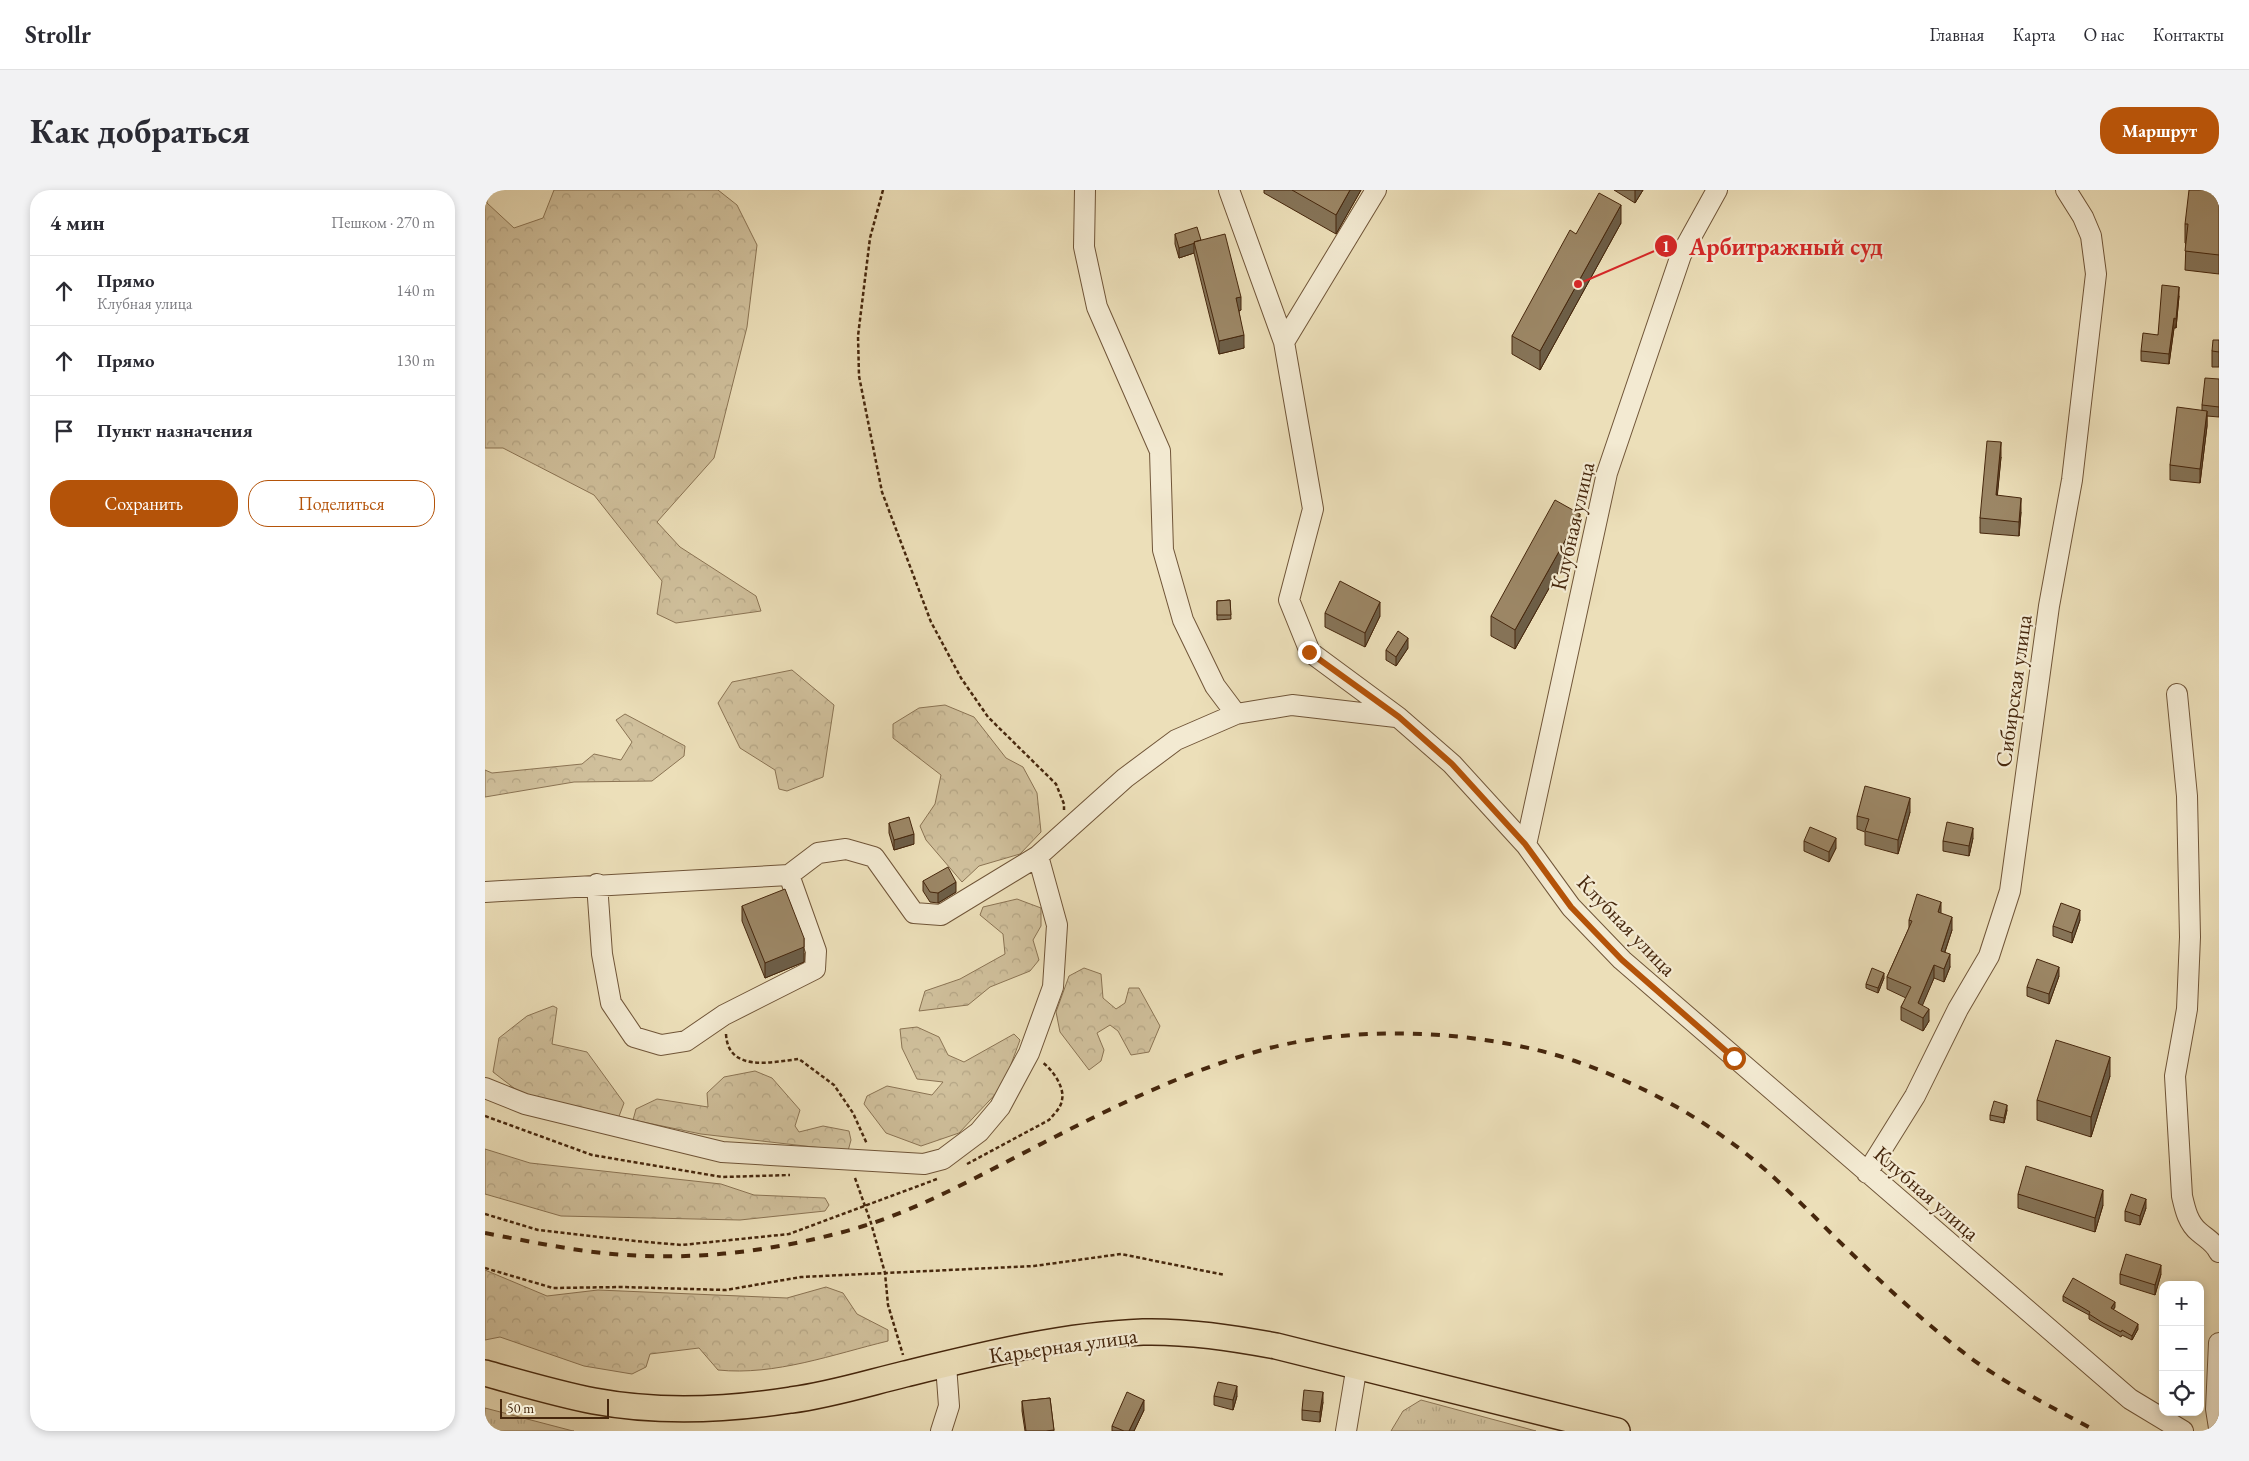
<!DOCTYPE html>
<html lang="ru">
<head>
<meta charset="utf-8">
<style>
  :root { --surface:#fff; --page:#f2f2f3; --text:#2b2b33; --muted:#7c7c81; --line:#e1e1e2; --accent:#b45309 }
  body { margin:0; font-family:"EB Garamond",serif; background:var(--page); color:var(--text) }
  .controls { position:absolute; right:15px; bottom:15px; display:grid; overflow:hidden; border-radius:10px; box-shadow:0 2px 8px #0003 }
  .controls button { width:45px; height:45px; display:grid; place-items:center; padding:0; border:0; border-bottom:1px solid var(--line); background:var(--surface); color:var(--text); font:25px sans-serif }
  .scale { position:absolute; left:15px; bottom:12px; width:109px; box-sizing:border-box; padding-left:5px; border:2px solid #46270d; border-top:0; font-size:14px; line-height:18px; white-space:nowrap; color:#46270d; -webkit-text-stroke:4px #f3ead2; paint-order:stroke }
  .stop { position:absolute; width:15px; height:15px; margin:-11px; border:4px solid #b45309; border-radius:50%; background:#fff }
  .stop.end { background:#b45309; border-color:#fff; box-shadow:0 1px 5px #0008 }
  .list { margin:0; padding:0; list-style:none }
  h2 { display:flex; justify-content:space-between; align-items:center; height:65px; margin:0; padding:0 20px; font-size:21px }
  h2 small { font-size:16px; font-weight:400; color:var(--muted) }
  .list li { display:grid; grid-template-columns:32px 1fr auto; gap:15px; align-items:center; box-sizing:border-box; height:70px; padding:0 20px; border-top:1px solid var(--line) }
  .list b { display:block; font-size:19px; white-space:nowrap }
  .list p { margin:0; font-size:16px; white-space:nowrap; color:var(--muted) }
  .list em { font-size:16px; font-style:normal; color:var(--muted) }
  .actions { display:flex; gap:10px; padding:15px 20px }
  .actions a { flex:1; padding:11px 0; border:1px solid var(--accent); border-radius:20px; text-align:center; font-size:18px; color:var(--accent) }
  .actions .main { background:var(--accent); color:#fff }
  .icon { flex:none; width:28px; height:28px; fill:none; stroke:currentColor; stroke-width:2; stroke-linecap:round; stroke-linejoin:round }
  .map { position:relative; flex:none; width:1734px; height:1241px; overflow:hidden; border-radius:20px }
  header { display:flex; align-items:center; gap:30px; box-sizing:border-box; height:70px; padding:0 25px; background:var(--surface); border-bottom:1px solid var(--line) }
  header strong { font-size:24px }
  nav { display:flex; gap:28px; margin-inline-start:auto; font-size:18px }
  .intro { display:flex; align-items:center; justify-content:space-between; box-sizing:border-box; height:120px; padding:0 30px }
  h1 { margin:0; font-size:35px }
  .button { padding:12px 22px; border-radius:20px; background:var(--accent); color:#fff; font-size:18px; font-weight:700 }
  main { display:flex; gap:30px; padding:0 30px }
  aside { flex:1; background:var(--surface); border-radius:20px; box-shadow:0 2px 8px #0003 }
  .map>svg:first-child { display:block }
</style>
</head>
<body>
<header>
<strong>Strollr</strong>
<nav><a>Главная</a><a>Карта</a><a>О нас</a><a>Контакты</a></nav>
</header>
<div class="intro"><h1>Как добраться</h1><a class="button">Маршрут</a></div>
<main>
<aside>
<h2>4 мин<small>Пешком · 270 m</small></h2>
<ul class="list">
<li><svg class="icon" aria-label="ahead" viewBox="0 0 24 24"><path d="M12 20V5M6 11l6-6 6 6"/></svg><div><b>Прямо</b><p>Клубная улица</p></div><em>140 m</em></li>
<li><svg class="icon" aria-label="ahead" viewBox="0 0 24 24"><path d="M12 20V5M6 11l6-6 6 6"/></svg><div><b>Прямо</b></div><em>130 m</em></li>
<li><svg class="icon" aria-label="arrive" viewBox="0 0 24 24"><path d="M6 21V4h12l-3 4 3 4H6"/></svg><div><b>Пункт назначения</b></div></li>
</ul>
<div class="actions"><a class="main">Сохранить</a><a>Поделиться</a></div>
</aside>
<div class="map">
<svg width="1734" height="1241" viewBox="0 0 1734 1241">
  <defs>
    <pattern id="grass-tufts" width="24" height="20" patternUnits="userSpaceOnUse" patternTransform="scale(1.25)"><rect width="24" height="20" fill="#d0c09c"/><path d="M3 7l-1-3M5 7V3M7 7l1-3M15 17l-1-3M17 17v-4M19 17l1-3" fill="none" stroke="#b4a585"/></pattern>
    <pattern id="forest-crowns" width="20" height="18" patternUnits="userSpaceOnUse" patternTransform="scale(1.25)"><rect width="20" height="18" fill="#d0c09c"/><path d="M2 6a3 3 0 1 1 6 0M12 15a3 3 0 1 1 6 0" fill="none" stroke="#b4a585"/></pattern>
  </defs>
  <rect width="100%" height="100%" fill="#ecdfb9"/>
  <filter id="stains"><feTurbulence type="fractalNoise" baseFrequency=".004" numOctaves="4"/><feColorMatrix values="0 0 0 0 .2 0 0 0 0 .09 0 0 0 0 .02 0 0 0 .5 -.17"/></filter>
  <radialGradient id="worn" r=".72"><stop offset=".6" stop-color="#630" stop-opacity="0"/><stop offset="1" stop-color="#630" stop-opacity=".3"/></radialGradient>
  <path fill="url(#grass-tufts)" stroke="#8b7454" d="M936,1210l115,31h-145l12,-20z
    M0,1218l88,23h1h-89z"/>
  <path fill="url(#forest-crowns)" stroke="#8b7454" d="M0,0h2v13l27,25 29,-10 11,-28h164l19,15 20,40 -10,82 -33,131 -57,64 23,25 76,49 5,15 -85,12 -19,-9 5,-33 -68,-86 -91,-47h-18z
    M307,480l42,35 -11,72 -36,14 -8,-2 -4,-19 -35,-22 -22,-45 14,-21z
    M460,515l29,12 32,41 17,9 14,26 4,39 -21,22 -41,12 -17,16 -36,-42 -6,-14 15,-22 6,-29 -48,-37v-14l26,-16z
    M140,524l60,32 -1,10 -32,25 -78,1 -89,15v-27l7,3 90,-9 12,-10 27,6 11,-18 -16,-22z
    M532,709l24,9v18l-8,14 6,20 -9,11 -40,16 -22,18 -49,6 6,-20 35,-12 45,-25 -2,-20 -23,-19 3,-8z
    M599,778l17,6 2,24 13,11 9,-6 4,-15h10l21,38 -11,26 -18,3 -13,-24 -8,-6 -13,8 7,17 -3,11 -12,9 -29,-38 -4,-20 13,-36z
    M68,816l4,2 -5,36 35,8 37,51 -6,16 -95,-24 -30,-23 6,-34 28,-22z
    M432,837l22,10 9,18 16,7 50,-28 6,6 -17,46 -44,47 -38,13 -35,-13 -22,-29 3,-8 20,-10 45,9 11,-13 -26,-3 -15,-31 -2,-19z
    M270,881l17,7 28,32 -5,16 4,6 24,-6 26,5 2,9 -3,11 -147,-17 -68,-14 3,-11 21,-10 51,8 -1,-14 17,-16z
    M0,959l45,14 191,21 33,11 71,3 4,7 -4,6 -85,9 -179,-4 -76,-22z
    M0,1080l62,26 51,-6 189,8 39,-11 17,6 14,21 31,16v11c-54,13 -113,35 -170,29l-19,-22 -49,6 -4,13 -14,7 -48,-8 -84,-29 -15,3z"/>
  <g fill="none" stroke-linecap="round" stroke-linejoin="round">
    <defs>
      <path id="minor" d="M600,0l-1,57 13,60 63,144 3,99 20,70 32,66 21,28
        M744,0l55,152 29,167 -24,91 21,52 88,65 54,47 74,81 45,62 51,53 508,439 53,32
        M799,152l92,-152
        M1692,504l10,102 3,141 -3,72 -12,67 7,120c3,13 6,27 17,36 8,7 15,10 20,20
        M1041,655l81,-372 74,-218 36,-65
        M112,694l5,70 9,49 23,34 27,8 25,-4 38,-26 91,-46 1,-18 -27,-76 29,-22 28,-4 28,8 40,56 27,2 97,-59 87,-78 51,-38 60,-26 56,-9 104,12
        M0,702l304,-17
        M0,898l40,16 197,48 202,12 19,-5 36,-27 21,-25 29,-54 24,-66 4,-62 -19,-69
        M1382,983l48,-77 43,-87 31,-53 21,-65 39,-285 23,-126 24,-206 -5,-38 -8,-19 -17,-27
        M1734,1153l-3,66 3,19
        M456,1241l8,-25 -3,-41
        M861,1241l11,-66"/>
      <path id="major" d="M0,1183c36,10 73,21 109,28 64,12 133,9 197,-1 39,-5 77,-17 114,-26 78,-19 158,-39 238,-42 45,-1 89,6 133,14l341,85"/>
    </defs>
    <use href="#minor" stroke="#705538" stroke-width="22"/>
    <use href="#major" stroke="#46270d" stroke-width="28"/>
    <path stroke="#46270d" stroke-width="2.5" stroke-dasharray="4 2.5" stroke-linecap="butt" d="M398,0l-13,48 -12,98 1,40 23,116 49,130 30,56 27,39 68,67 8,20v6
      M241,844c2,39 46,28 73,25l35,26 19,28 14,31
      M0,926l107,39 130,22 68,-2
      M482,974l82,-44c5,-6 12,-12 13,-20 3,-13 -10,-31 -20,-38
      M370,988l16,45 14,50 3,32 15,50
      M0,1024l53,16 97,11 47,4 107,-11 148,-55
      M0,1078l68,20 69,-1 104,3 75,-13 233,-11 87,-12 104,21"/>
    <use href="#minor" stroke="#f3ead2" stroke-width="20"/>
    <use href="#major" stroke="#ecdfb9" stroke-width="25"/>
    <path stroke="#46270d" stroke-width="4" stroke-dasharray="9 9" stroke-linecap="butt" d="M0,1043c47,9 94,19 141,22 71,5 145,-4 213,-22 72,-18 139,-57 204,-90 72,-37 145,-73 223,-94 92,-25 218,-19 309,12 60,21 114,49 165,88 38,29 70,64 105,98 40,39 82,78 127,112 39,28 82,49 124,72"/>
  </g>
  <path fill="#867458" stroke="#46270d" d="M779,0h97l-25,44 -72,-41z
    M1129,0h29l-8,13z
    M1734,0v84l-34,-4 1,-26 -1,-1v-19z
    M1136,33l-81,147 -28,-16v-18l64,-102z
    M690,44l26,6 40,70 -2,1 5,37 -25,6 -25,-101 -15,5 -4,-14z
    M1694,106l-3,32h-2l-5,36 -28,-3v-10l17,-16z
    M1734,150v27h-7v-16z
    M1734,189v38l-12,-1v10l-7,57 -30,-3v-15l32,-55v-5z
    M1516,267l-4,39 24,16 -2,24 -39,-3v-15z
    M1095,343l-65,116 -24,-13v-20z
    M745,410l1,19 -14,1v-19z
    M840,423l55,3 -15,31 -40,-20z
    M923,458l-12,18 -10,-6v-10z
    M1425,622l-12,42 -33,-9v-13l-8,-3v-13z
    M404,633l25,21 -20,6 -5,-17z
    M1488,648l-4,18 -26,-5v-10z
    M1319,651l32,7 -7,14 -25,-11z
    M438,691l33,11 -18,11 -8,-1 -7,-11z
    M257,716l62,47v9l-39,16 -23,-57z
    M1456,724l11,16 -7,22 5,15 -6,15 -10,-4 -12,27 7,16 -6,10 -22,-11v-13l5,-9 -19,-9v-12l22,-49v-8z
    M1595,730l-8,23 -19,-7v-10z
    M1574,786l-10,28 -22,-8v-9z
    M1399,788l-6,15 -12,-5v-4z
    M1625,886l-19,61 -54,-17v-20z
    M1522,920l-3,13 -14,-3v-5z
    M1533,1004l85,11 -8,27 -77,-24z
    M1661,1018l-6,17 -15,-4v-10z
    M1635,1084h41l-6,21 -35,-11z
    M1578,1106l52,11 -2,3 25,19 -6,11 -10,-5 -1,2 -32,-18v-4l-26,-14z
    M729,1206h23l-4,14 -19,-5z
    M565,1208l4,33h-29l-3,-20v-10z
    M838,1212l-3,20 -18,-2v-10z
    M659,1220l-10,21h-22v-5z"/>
  <path fill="#6d5e47" stroke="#46270d" d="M865,0h11l-25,44v-19z
    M1150,0h8l-8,13z
    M1136,15v18l-81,147v-19z
    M709,53v10l-15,5v-10z
    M1694,97v9l-3,32v-9z
    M756,107v13l-5,2v-14z
    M1689,128v10l-5,36v-10z
    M759,145v13l-25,6v-13z
    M1722,221v15l-7,57v-14z
    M1516,252v15l-5,53v-15z
    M1536,308v14l-2,24v-14z
    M1095,324v19l-65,116v-19z
    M895,412v14l-15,31v-14z
    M923,448v10l-12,18v-9z
    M1425,608v14l-12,42v-14z
    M1488,638v10l-4,18v-10z
    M429,644v10l-20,6v-10z
    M1351,648v10l-7,14v-10z
    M471,692v10l-18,11v-10z
    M1456,712v12l-3,-2z
    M1595,720v10l-8,23v-10z
    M1467,727v13l-11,33v-12z
    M319,748v24l-39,16v-15z
    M1465,764v13l-6,15v-13z
    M1449,775v13l-16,38v-13z
    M1574,777v9l-10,28v-10z
    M1399,783v5l-6,15v-5z
    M1444,819v12l-6,10v-13z
    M1625,867v19l-19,61v-20z
    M1522,915v5l-3,13v-5z
    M1618,1000v15l-8,27v-14z
    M1661,1009v9l-6,17v-9z
    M1676,1075v9l-6,21v-10z
    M1630,1112v5l-4,6v-5z
    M1653,1134v5l-6,11v-4z
    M752,1196v10l-4,14v-10z
    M838,1202v10l-3,20v-10z
    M659,1210v10l-10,21h-5z"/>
  <path fill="#9c8766" stroke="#46270d" d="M807,0h58l-14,25z
    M1704,0h30v65l-34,-4 3,-27h-3z
    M1114,3l22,12 -81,146 -28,-15 58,-106 6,4z
    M712,37l4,13 -7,2 1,1 -16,5 -4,-14z
    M740,44l16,63 -5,1 8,37 -25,6 -25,-99z
    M1677,95l17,2 -3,32 -2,-1 -5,36 -28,-3 2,-18 15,2z
    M1728,150h6v12l-7,-1z
    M1720,188l14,1v28l-17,-2z
    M1692,217l30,4 -7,58 -30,-4z
    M1502,251l14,1 -5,53 25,3 -2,24 -39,-4z
    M1070,310l25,14 -65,116 -24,-14z
    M855,391l40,21 -15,31 -40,-20z
    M745,410l1,15h-14v-14z
    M913,441l10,7 -12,19 -10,-7z
    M1380,596l45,12 -12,42 -33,-9 4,-12 -12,-3z
    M424,627l5,17 -20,6 -5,-17z
    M1462,632l26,6 -4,18 -26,-5z
    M1325,637l26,11 -7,14 -25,-11z
    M463,677l8,15 -18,11 -8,-1 -7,-11z
    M300,699l19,49v9l-39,16 -23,-57z
    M1432,704l24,8 -3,10 14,5 -11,34 9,3 -6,15 -10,-4 -16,38 11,6 -6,9 -22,-11 10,-20 -24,-10 25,-56 -3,-1z
    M1576,713l19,7 -8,23 -19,-7z
    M1552,769l22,8 -10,27 -22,-7z
    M1387,778l12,5 -6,15 -12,-4z
    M1571,850l54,17 -19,60 -54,-17z
    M1509,911l13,4 -3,13 -14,-3z
    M1541,976l77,24 -8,28 -77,-24z
    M1646,1004l15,5 -6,17 -15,-5z
    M1641,1064l35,11 -6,20 -35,-11z
    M1588,1088l42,24 -4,6 27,16 -6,12 -10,-6 -1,2 -18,-9 -14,-9 1,-2 -27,-16z
    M733,1192l19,4 -4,14 -19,-4z
    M819,1200l19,2 -3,20 -18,-2z
    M642,1202l17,8 -15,31h-5l-12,-5z
    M565,1208l4,32 -8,1h-20l-4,-30z"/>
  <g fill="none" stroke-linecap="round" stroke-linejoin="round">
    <path stroke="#b45309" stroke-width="6" d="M824,462l90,65 53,47 73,80 46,63 51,53 112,98"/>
  </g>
  <g text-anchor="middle" stroke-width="4.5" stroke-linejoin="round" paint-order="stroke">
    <g font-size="22" fill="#46270d" stroke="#f3ead2">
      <text transform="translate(1087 336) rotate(-77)" y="8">Клубная улица</text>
      <text transform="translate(1528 501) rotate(-82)" y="8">Сибирская улица</text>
      <text transform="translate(1142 735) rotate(46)" y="8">Клубная улица</text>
      <text transform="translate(1442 1003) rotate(41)" y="8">Клубная улица</text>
      <text transform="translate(578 1155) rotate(-8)" y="8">Карьерная улица</text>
    </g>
  </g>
  <path fill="none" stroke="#d62828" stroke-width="2" d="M1093 94L1181 56"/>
  <g fill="#d62828" stroke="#f3ead2" stroke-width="2">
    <circle cx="1093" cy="94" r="5"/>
    <circle cx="1181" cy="56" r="12"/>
  </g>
  <g font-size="15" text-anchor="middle" font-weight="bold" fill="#fff">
    <text x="1181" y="62">1</text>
  </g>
  <g font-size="24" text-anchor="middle" font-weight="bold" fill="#d62828" stroke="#f3ead2" stroke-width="4.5" stroke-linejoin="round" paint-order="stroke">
    <text x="1301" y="65">Арбитражный суд</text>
  </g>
  <rect width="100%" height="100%" filter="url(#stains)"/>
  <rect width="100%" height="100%" fill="url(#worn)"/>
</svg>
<div class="controls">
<button>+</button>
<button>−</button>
<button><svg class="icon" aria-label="locate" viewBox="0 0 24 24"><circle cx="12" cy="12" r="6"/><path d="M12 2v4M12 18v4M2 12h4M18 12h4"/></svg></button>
</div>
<div class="scale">50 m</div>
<div class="stop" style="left:1249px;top:868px"></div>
<div class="stop end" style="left:824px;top:462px"></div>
</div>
</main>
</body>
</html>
